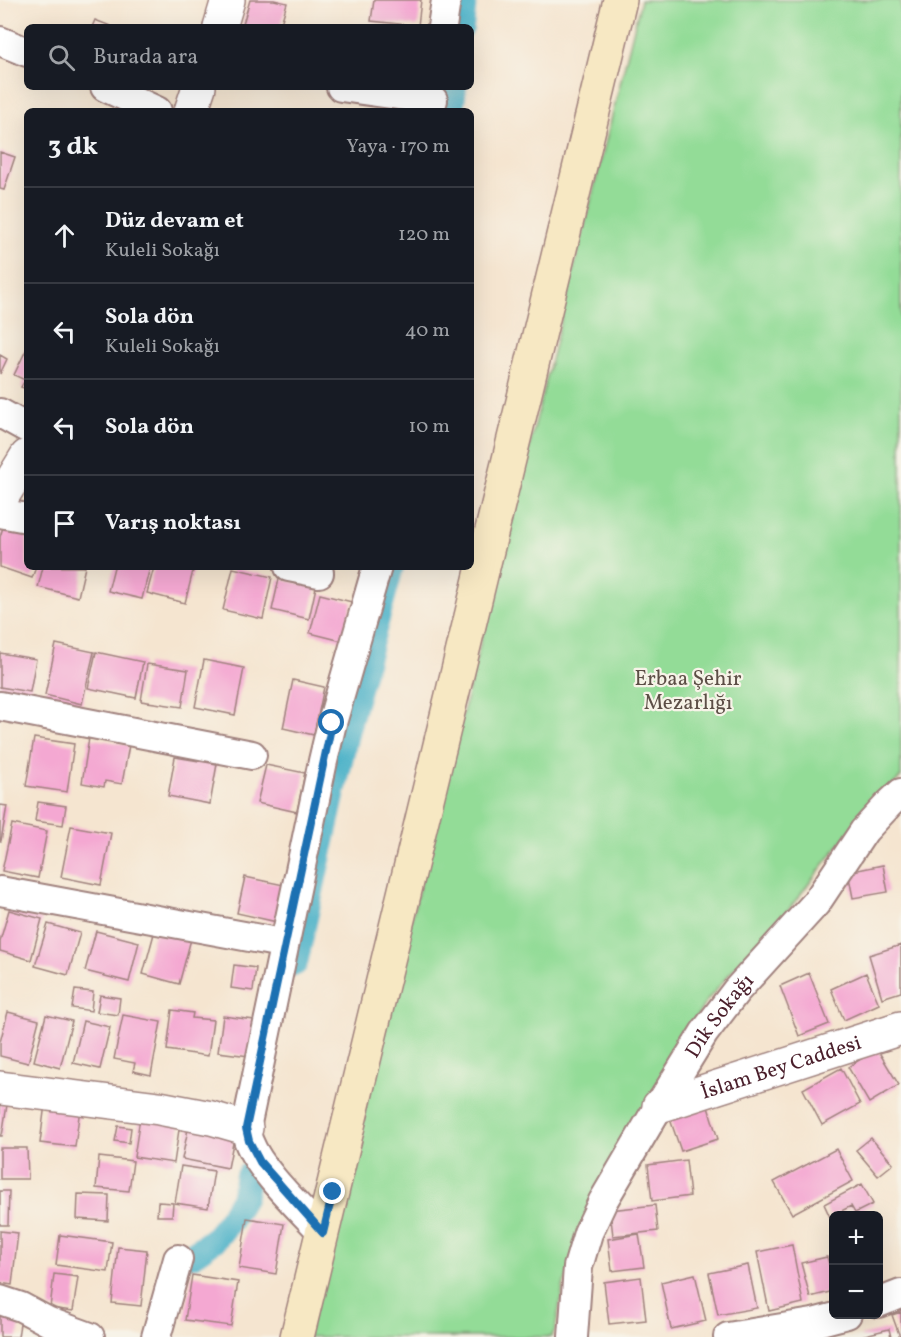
<!DOCTYPE html>
<html lang="tr">
<head>
<meta charset="utf-8">
<style>
  :root { --surface:#171b24; --page:#20242c; --text:#f1f3f6; --muted:#9ea1a6; --line:#363941 }
  body { margin:0; font-family:Vollkorn,serif; background:var(--page); color:var(--text) }
  .controls { position:absolute; right:18px; bottom:18px; display:grid; overflow:hidden; border-radius:9px; box-shadow:0 6px 24px #0002 }
  .controls button { width:54px; height:54px; display:grid; place-items:center; padding:0; border:0; border-bottom:2px solid var(--line); background:var(--surface); color:var(--text); font:30px sans-serif }
  .stop { position:absolute; width:18px; height:18px; margin:-14px; border:4px solid #1f6fb2; border-radius:50%; background:#fff }
  .stop.end { background:#1f6fb2; border-color:#fff; box-shadow:0 2px 6px #0008 }
  .list { margin:0; padding:0; list-style:none }
  h2 { display:flex; justify-content:space-between; align-items:center; height:78px; margin:0; padding:0 24px; font-size:26px }
  h2 small { font-size:20px; font-weight:400; color:var(--muted) }
  .list li { display:grid; grid-template-columns:39px 1fr auto; gap:18px; align-items:center; box-sizing:border-box; height:96px; padding:0 24px; border-top:2px solid var(--line) }
  .list b { display:block; font-size:22px; white-space:nowrap }
  .list p { margin:0; font-size:20px; white-space:nowrap; color:var(--muted) }
  .list em { font-size:20px; font-style:normal; color:var(--muted) }
  .icon { flex:none; width:33px; height:33px; fill:none; stroke:currentColor; stroke-width:2; stroke-linecap:round; stroke-linejoin:round }
  .map { position:relative; flex:none; width:901px; height:1337px; overflow:hidden }
  .search { position:absolute; background:var(--surface); box-shadow:0 6px 24px #0002; left:24px; top:24px; width:450px; height:66px; display:flex; align-items:center; gap:15px; box-sizing:border-box; padding:0 21px; border-radius:9px; color:var(--muted); font-size:22px }
  .panel { position:absolute; background:var(--surface); box-shadow:0 6px 24px #0002; left:24px; top:108px; width:450px; height:462px; border-radius:9px }
  .map>svg:first-child { display:block }
</style>
</head>
<body>
<div class="map">
<svg width="901" height="1337" viewBox="0 0 901 1337">
  <rect width="100%" height="100%" fill="#f7f3e8"/>
  <filter id="ink" filterUnits="userSpaceOnUse"><feTurbulence type="fractalNoise" baseFrequency=".0167" numOctaves="2"/><feDisplacementMap in="SourceGraphic" scale="12" xChannelSelector="R" yChannelSelector="G"/><feConvolveMatrix kernelMatrix="1 2 1 2 8 2 1 2 1" color-interpolation-filters="sRGB"/></filter>
  <filter id="wash" filterUnits="userSpaceOnUse"><feTurbulence type="fractalNoise" baseFrequency=".008" numOctaves="4" result="noise"/><feDisplacementMap in="SourceGraphic" scale="24" xChannelSelector="R" yChannelSelector="G"/><feGaussianBlur stdDeviation="1.35" result="paint"/><feColorMatrix in="noise" values="0 0 0 0 0 0 0 0 0 0 0 0 0 0 0 0 0 1.4 0 .05"/><feComposite in="paint" operator="in"/></filter>
  <g filter="url(#wash)">
    <rect width="100%" height="100%" fill="#f5e5d0"/>
    <path fill="#93dc97" stroke="#6e7e61" stroke-width="1.5" d="M641,0h260v777l-34,32 -88,113 -37,37 -37,44 -21,36 -120,244 -9,47 -4,7h-244z"/>
    <g fill="none" stroke-linecap="round" stroke-linejoin="round">
      <path stroke="#4ab1c8" stroke-width="26" d="M461,27l3,-27
        M451,111l3,-24
        M295,963l52,-234 44,-162
        M192,1255l23,-16 15,-19 13,-22 5,-22"/>
    </g>
    <g id="blocks">
      <path fill="#f4a8d2" d="M250,0h24l13,3 -7,24h-38z
        M374,0h47l-3,26 -47,-5z
        M95,20l18,7h-21z
        M0,152l15,5 -11,33 -4,-1z
        M27,348v41l-6,-2 4,-7 -11,-5z
        M0,355l7,4 -7,15z
        M4,524l23,8v35h9l-4,11 -32,-11v-30z
        M43,567h42l-7,30 -40,-10z
        M114,567h36l-8,32 -34,-8z
        M154,567h40l-9,36 -38,-10z
        M233,568l39,9 -9,42 -40,-9z
        M279,579l37,8 -7,32 -37,-9z
        M320,594l32,8 -10,39 -32,-8z
        M56,644l38,8 -12,52 -37,-9z
        M96,652l47,10 -7,36 -48,-10z
        M0,653l36,6 -6,33 -30,-5z
        M204,660l40,8 -9,47 -40,-8z
        M147,664l41,6 -6,37 -41,-6z
        M293,680l31,7 -10,48 -31,-7z
        M34,738l40,6 -7,48 -41,-6z
        M89,738l40,7 -7,39 -17,-3 -1,6 -22,-4z
        M175,757l42,7 -7,40 -42,-8z
        M266,765l39,8 -8,39 -40,-9z
        M38,802l28,4 -3,19 -28,-4z
        M0,805l7,1 -6,35h-1z
        M12,824l35,7 -9,47 -36,-7z
        M71,826l40,7 -10,52 -40,-8z
        M883,865l5,27 -35,6 -5,-26z
        M245,877l39,8 -7,37 -40,-9z
        M9,910l33,9 -11,41 -31,-9v-10z
        M48,924l32,9 -12,42 -33,-9z
        M155,930l36,9 -12,45 -36,-10z
        M96,931l43,11 -10,40 -44,-11z
        M901,945v47l-19,6 -13,-43z
        M234,965l22,3 -3,23 -22,-3z
        M809,973l20,51 -30,12 -19,-50z
        M866,973l13,31 -35,16 -13,-31z
        M75,990l18,2 -2,19 -19,-3z
        M100,995l20,3 -2,17 -21,-3z
        M172,1010l21,3 -1,5 21,2 -5,36 -41,-6z
        M8,1012l31,8 -11,43 -28,-7v-14z
        M46,1015l26,6 -12,47 -26,-7z
        M123,1015l38,7 -10,53 -18,-4 2,-8 -21,-4z
        M223,1016l39,5 -5,36 -39,-5z
        M83,1021l27,6 -10,42 -27,-6z
        M877,1049l22,36 -30,18 -21,-36z
        M841,1068l19,36 -38,21 -19,-36z
        M0,1104l7,1 -5,31h-2z
        M45,1104l35,4 -5,39 -35,-4z
        M708,1107l10,32 -37,12 -11,-32z
        M140,1118l40,5 -6,40 -40,-6z
        M189,1124l46,9 -7,35 -46,-9z
        M118,1126l13,2 -2,15 -14,-2z
        M871,1138l22,26 -15,12 -22,-26z
        M0,1148h27l1,31h-28z
        M836,1149l17,32 -61,33 -18,-32z
        M99,1157l34,4 -4,30 -33,-3z
        M686,1160l4,36 -38,5 -4,-36z
        M181,1166l33,5 -6,37 -33,-5z
        M862,1184l11,20 -18,9 -4,-7 -21,11 -6,-13z
        M0,1191h9l-1,34h-8z
        M78,1194l31,1 -1,26 -31,-2z
        M158,1202l15,1 -1,13h-15z
        M655,1205l3,26 -45,5 -3,-26z
        M247,1218l37,6 -8,50 -37,-6z
        M0,1231l18,2 -6,52 -12,-2z
        M639,1234l5,33 -32,4 -4,-32z
        M60,1235l52,7 -4,30 -52,-7z
        M792,1245l11,58 -34,8 -12,-59z
        M118,1247l29,3 -6,56 -29,-3z
        M827,1257l7,24v10l-24,6 -9,-34z
        M748,1265l9,43 -39,7 -9,-42z
        M54,1274l24,3 -5,34 -23,-3z
        M695,1274l11,47 -35,8 -10,-47z
        M192,1275l46,7 -7,44 -46,-6z
        M641,1277l5,43 -37,4 -5,-42z
        M901,1312v25h-1l-8,-22z
        M0,1314l21,3 -3,20h-18z
        M889,1329l2,8h-30v-1z"/>
    </g>
  </g>
  <g filter="url(#ink)">
    <use href="#blocks" fill-opacity="0" stroke="#a0827e" stroke-width="1.5"/>
    <g fill="none" stroke-linecap="round" stroke-linejoin="round">
      <defs>
        <g id="minor">
          <path d="M442,27l4,-27"/>
          <path d="M0,41l27,11"/>
          <path d="M105,87l52,24"/>
          <path d="M341,87l92,13"/>
          <path d="M0,413l27,15"/>
          <path d="M0,513l27,5"/>
          <path d="M289,567l30,6"/>
          <path d="M0,706l252,49"/>
          <path d="M0,891l271,50"/>
          <path d="M323,1233c-22,-24 -63,-62 -74,-91 -2,-4 -2,-9 -3,-14l77,-367 9,-38 45,-156"/>
          <path d="M0,1300l21,7 28,15 41,15"/>
          <path d="M878,1303l23,-9"/>
          <path d="M156,1337l22,-78"/>
          <path id="s1" d="M573,1337l5,-70 10,-34 15,-32 56,-95 45,-73 32,-42 80,-88 48,-72 25,-27 12,-11"/>
          <path d="M728,1337l85,-14 34,-9"/>
        </g>
        <g id="tertiary">
          <path d="M220,27l8,-27"/>
          <path d="M191,111l8,-24"/>
          <path d="M0,500l27,-44"/>
          <path d="M0,1088l159,20 52,10 35,10"/>
          <path id="s2" d="M659,1106l242,-78"/>
        </g>
        <path id="secondary" d="M297,1337l323,-1337"/>
      </defs>
      <use href="#minor" stroke="#a0827e" stroke-width="32"/>
      <use href="#tertiary" stroke="#a0827e" stroke-width="36"/>
      <use href="#secondary" stroke="#a0827e" stroke-width="36"/>
      <use href="#minor" stroke="#fff" stroke-width="28"/>
      <use href="#tertiary" stroke="#fff" stroke-width="33"/>
      <use href="#secondary" stroke="#f7e8c3" stroke-width="33"/>
    </g>
  </g>
  <g fill="none" stroke-linecap="round" stroke-linejoin="round" filter="url(#ink)">
    <path stroke="#1f6fb2" stroke-width="8" d="M332,723l-86,405 3,13 11,21 63,71 10,-41"/>
  </g>
  <g text-anchor="middle" stroke-width="4.5" stroke-linejoin="round" paint-order="stroke">
    <g font-size="21" fill="#5c4e46" stroke="#f7f3e8">
      <text x="688" y="685">Erbaa Şehir<tspan x="688" dy="24">Mezarlığı</tspan></text>
    </g>
    <g font-size="21" fill="#4a1f2b" stroke="#f7f3e8">
      <text dy="7" stroke="none"><textPath href="#s1" startOffset="360">Dik Sokağı</textPath></text>
      <text dy="7" stroke="none"><textPath href="#s2" startOffset="128">İslam Bey Caddesi</textPath></text>
    </g>
  </g>
</svg>
<div class="controls">
<button>+</button>
<button>−</button>
</div>
<div class="stop" style="left:332px;top:723px"></div>
<div class="stop end" style="left:333px;top:1192px"></div>
<div class="search"><svg class="icon" aria-label="search" viewBox="0 0 24 24"><circle cx="10" cy="10" r="6"/><path d="M15 15l6 6"/></svg>Burada ara</div>
<section class="panel">
<h2>3 dk<small>Yaya · 170 m</small></h2>
<ul class="list">
<li><svg class="icon" aria-label="ahead" viewBox="0 0 24 24"><path d="M12 20V5M6 11l6-6 6 6"/></svg><div><b>Düz devam et</b><p>Kuleli Sokağı</p></div><em>120 m</em></li>
<li><svg class="icon" aria-label="left" viewBox="0 0 24 24"><path d="M17 20v-9H6M10 6l-5 5 5 5"/></svg><div><b>Sola dön</b><p>Kuleli Sokağı</p></div><em>40 m</em></li>
<li><svg class="icon" aria-label="left" viewBox="0 0 24 24"><path d="M17 20v-9H6M10 6l-5 5 5 5"/></svg><div><b>Sola dön</b></div><em>10 m</em></li>
<li><svg class="icon" aria-label="arrive" viewBox="0 0 24 24"><path d="M6 21V4h12l-3 4 3 4H6"/></svg><div><b>Varış noktası</b></div></li>
</ul>
</section>
</div>
</body>
</html>
